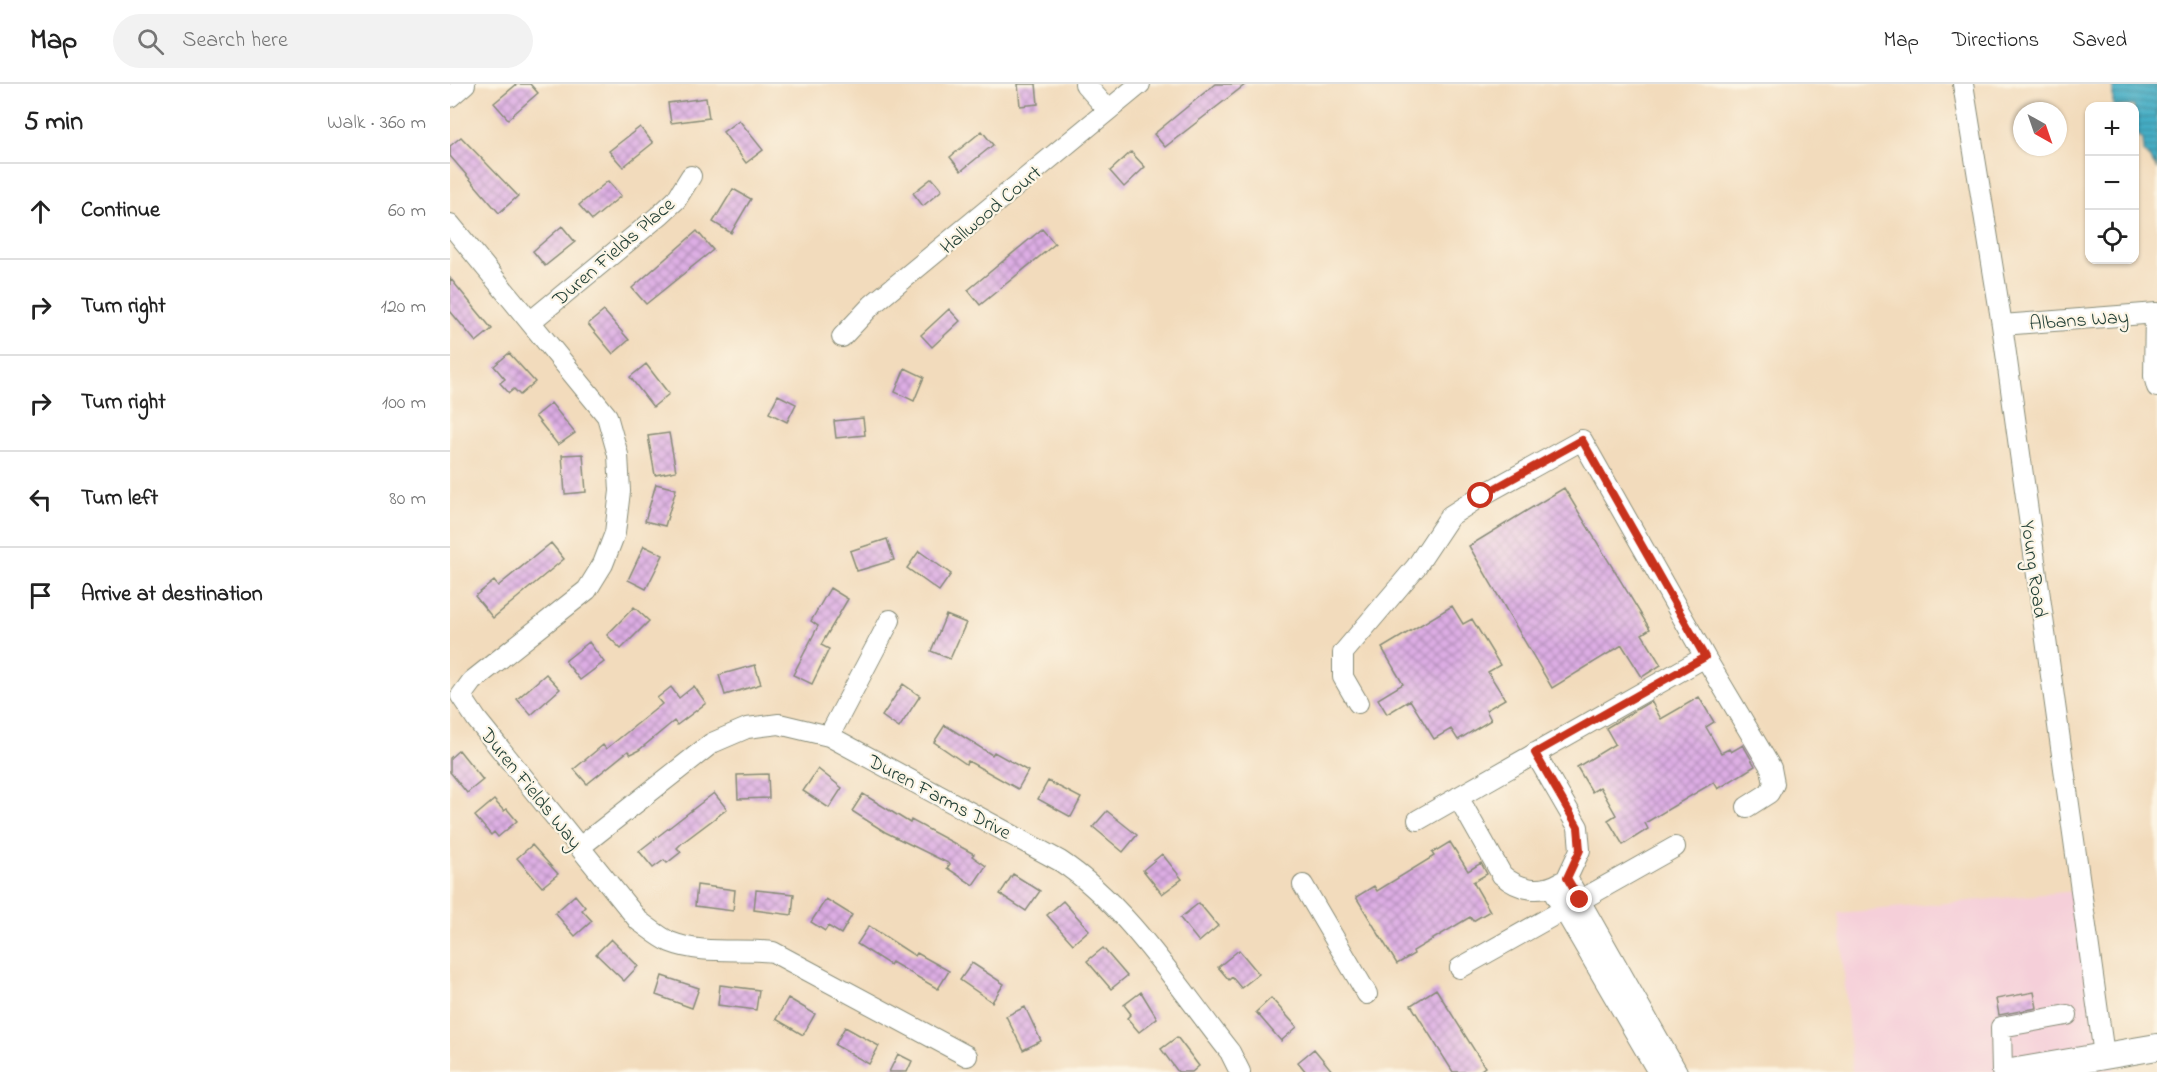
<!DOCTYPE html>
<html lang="en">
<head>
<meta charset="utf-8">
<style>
  :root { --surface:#fff; --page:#f2f2f2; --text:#222; --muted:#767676; --line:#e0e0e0 }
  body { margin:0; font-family:"Indie Flower",sans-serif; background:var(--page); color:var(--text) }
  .controls { position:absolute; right:18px; top:18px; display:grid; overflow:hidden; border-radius:12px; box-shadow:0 2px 4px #0004 }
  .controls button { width:54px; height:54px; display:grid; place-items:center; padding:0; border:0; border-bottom:2px solid var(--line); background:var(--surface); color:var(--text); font:30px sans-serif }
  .compass { position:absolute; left:1563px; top:18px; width:54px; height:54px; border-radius:50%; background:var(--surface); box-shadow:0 2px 4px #0004; rotate:140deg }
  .stop { position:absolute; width:18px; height:18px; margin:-14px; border:4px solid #c8321e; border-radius:50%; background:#fff }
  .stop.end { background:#c8321e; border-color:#fff; box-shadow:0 2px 6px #0008 }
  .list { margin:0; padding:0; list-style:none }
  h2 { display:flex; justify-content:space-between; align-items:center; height:78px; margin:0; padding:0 24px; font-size:26px }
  h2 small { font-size:20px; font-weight:400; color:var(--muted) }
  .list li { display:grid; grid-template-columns:39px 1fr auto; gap:18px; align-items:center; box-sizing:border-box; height:96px; padding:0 24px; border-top:2px solid var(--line) }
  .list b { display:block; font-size:22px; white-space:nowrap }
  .list em { font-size:20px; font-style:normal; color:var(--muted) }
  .icon { flex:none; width:33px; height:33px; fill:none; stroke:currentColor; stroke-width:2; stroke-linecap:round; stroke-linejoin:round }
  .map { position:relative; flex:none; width:1707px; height:988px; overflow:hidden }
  header { display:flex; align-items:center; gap:36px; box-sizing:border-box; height:84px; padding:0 30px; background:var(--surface); border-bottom:2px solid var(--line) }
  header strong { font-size:28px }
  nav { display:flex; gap:33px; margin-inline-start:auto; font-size:21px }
  .search { width:420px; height:54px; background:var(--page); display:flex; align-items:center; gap:15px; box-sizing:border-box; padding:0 21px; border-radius:33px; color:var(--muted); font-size:22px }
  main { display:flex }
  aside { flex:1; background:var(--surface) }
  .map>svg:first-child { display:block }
</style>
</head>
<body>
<header>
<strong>Map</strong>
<div class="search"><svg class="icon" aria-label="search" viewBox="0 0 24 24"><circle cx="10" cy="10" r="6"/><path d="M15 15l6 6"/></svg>Search here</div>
<nav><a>Map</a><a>Directions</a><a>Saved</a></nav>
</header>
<main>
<aside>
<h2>5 min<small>Walk · 360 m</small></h2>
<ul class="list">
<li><svg class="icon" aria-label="ahead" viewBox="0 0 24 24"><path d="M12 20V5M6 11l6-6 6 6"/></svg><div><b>Continue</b></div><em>60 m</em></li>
<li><svg class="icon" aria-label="right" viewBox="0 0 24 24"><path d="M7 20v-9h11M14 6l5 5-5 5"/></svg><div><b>Turn right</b></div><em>120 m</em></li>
<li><svg class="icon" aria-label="right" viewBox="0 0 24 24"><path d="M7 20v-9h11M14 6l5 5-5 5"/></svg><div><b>Turn right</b></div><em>100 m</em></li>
<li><svg class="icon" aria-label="left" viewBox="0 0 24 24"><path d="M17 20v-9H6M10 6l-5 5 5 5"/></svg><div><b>Turn left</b></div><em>80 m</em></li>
<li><svg class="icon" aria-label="arrive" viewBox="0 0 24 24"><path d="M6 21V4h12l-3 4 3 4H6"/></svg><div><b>Arrive at destination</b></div></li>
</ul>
</aside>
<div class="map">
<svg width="1707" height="988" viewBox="0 0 1707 988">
  <defs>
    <pattern id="water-rules" width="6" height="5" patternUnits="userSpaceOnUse" patternTransform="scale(1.5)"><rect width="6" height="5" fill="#45adc5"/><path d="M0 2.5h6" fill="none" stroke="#398ea1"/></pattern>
    <pattern id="building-cross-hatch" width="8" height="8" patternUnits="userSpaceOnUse" patternTransform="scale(1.5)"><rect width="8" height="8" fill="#ddade4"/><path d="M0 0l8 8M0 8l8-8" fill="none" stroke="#b38eba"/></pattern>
  </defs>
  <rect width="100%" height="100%" fill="#fcf5e5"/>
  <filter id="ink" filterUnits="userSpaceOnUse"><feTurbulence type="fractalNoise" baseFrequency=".0167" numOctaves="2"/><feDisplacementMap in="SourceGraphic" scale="12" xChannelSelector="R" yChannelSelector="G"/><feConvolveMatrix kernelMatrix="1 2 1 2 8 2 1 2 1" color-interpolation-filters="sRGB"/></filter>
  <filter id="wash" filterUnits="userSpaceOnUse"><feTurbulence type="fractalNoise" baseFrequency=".008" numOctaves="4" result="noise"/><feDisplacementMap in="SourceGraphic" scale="24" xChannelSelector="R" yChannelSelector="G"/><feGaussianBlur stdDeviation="1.35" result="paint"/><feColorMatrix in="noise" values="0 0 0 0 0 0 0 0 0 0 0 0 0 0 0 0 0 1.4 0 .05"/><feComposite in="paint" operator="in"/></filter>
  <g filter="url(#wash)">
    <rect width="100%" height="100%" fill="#f2dbbc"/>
    <path fill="#f5cfd9" d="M1627,807l38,181h-263l-13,-159z"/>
    <path fill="url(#water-rules)" stroke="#32757c" stroke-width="1.5" d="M1663,0h44v84l-13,-17 -1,-11 -8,-8 -1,-26h-21z"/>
    <g id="blocks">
      <path fill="url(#building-cross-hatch)" d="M67,0h13l8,9 -30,26 -14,-16z
        M568,0h18l2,20 -18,2z
        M765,0h31l-81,63 -11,-13z
        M256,14l3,20 -38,5 -3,-20z
        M289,36l24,30 -17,13 -23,-31z
        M190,43l13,16 -30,24 -14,-16z
        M532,47l11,14 -32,26 -11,-14z
        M11,53l57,59 -19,17 -49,-57v-10z
        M681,68l14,15 -21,20 -14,-16z
        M482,94l10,12 -19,16 -10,-13z
        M158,97l13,15 -29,24 -13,-15z
        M283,105l18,10 -20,34 -18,-11z
        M112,142l13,16 -30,24 -12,-15z
        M592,145l13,15 -75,61 -12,-15z
        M247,147l16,19 -67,54 -14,-16z
        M0,194l42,51 -16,13 -26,-31z
        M499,225l11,12 -28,26 -11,-12z
        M154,227l25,29 -16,14 -25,-30z
        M59,269l26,29 -15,13 -6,-6 -5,4 -9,-10 5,-4 -11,-13z
        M196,280l23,30 -16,13 -23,-30z
        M455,284l19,9 -10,24 -19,-9z
        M328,311l18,9 -9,18 -18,-9z
        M101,319l24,30 -17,12 -23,-29z
        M413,334l2,17 -29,3 -2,-17z
        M219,349l7,38 -21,4 -7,-39z
        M133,370l3,38 -21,2 -3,-39z
        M206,400l20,5 -11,37 -20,-5z
        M1114,404l86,141 -8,5 19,31 -19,12 -20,-32 -70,43 -83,-142z
        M437,455l7,21 -37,11 -7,-20z
        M101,459l13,16 -71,59 -18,-22 19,-15 4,5z
        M194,462l19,9 -17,34 -18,-9z
        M469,467l32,23 -12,17 -32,-23z
        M380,504l18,11 -27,46 8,4 -17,35 -19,-9 25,-49 -7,-5z
        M1002,522l11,18 9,-5 28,46 -12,7 17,27 -19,11 5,10 -33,20 -7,-11 -17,10 -24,-39 -23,14 -9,-15 25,-15 -21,-36z
        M184,523l15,14 -28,28 -14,-14z
        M496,531l20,8 -16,36 -19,-8z
        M139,558l15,20 -24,18 -15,-19z
        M305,581l6,19 -36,11 -6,-20z
        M96,590l14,15 -29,26 -14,-16z
        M453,600l17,12 -21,32 -17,-12z
        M244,602l12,17 -29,22 -3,-4 -35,29 -8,4 -3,-3 -41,33 -13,-15 29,-24 3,4 56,-45 -5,-6 14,-11 8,11z
        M1249,613l15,25 -8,5 15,26 8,-4 2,3 12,-7 12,21 -37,23 -4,-7 -69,41 3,6 -25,16 -15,-25 8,-5 -16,-28 -8,5 -15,-25 38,-23 -9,-16 45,-27 10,18z
        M495,641l47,30 2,-3 34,19 -10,18 -50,-28 -2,3 -32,-22z
        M9,666l24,30 -16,13 -17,-21v-14z
        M368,685l24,19 -13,20 -26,-17z
        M318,690l1,24 -31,1 -1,-24z
        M598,697l33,17 -10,19 -33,-18z
        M264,709l13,16 -45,34 -5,5 4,4 -14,11 -3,-3 -11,8 -14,-17z
        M413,710l47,29 1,-3 63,34 -2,2 14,10 -13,19 -26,-17 3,-4 -65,-32 -33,-21z
        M44,716l10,11 3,-2 10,12 -19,16 -4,-5 -3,3 -16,-19z
        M657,727l30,24 -14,17 -30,-25z
        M1000,758l18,29 13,-8 6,11 -14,8 17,29 -17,10 -3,-4 -57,34 1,3 -17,10 -41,-67 18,-11 3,5 57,-35 -2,-3z
        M82,761l26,29 -16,13 -25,-29z
        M712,770l20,25 -20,15 -19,-24z
        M563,790l27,17 -14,20 -26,-17z
        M247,801l38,5 -2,21 -38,-5z
        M306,806l38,4 -2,21 -38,-5z
        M125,811l10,12 -3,3 10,11 -17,15 -20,-23z
        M376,815l26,16 -11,19 -13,-8 -3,5 -14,-9z
        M613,817l26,29 -16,14 -26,-29z
        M749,819l19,23 -19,16 -19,-24z
        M419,842l46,30 2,-3 32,18 -11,18 -46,-27 -2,3 -33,-21z
        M161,855l27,27 -14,15 -28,-27z
        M653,864l24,28 -16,13 -24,-28z
        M789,866l20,24 -18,14 -9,-11 -3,3 -11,-13z
        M522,879l32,21 -12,18 -32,-22z
        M212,892l37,12 -7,20 -36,-13z
        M270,901l39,5 -3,20 -38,-5z
        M986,905l49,78 -7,5h-25l-42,-67z
        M691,908l16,26 -18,14 -12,-14 4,-4 -7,-9z
        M1584,908l3,16 -38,7 -3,-16z
        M338,914l27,16 -12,21 -27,-16z
        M821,914l26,29 -16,14 -25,-29z
        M575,923l16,34 -18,9 -17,-34z
        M395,943l34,19 -10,18 -34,-19z
        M727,953l22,29 -7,6h-14l-17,-23z
        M864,965l19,23h-27l-8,-10z
        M448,970l14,7 -5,11h-18z"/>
    </g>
  </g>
  <g filter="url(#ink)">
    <use href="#blocks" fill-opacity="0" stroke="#888c78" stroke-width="1.5"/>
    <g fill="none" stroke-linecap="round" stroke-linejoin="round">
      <defs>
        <path id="minor" d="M635,0l23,26
          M1513,0l39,241 102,730
          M0,13l15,-13
          M0,140l157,192 11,39 2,36 -5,42 -12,31 -16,26 -115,91 -11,15 16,24 162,201c10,7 20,16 31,21 33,13 68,6 103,10l194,104
          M1705,229l-1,63 3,11
          M80,238l131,-108 15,-14 15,-24
          M1552,241l155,-12
          M392,253l30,-32 268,-221
          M908,619l-15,-26v-24l73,-86 34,-51 31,-20 101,-56 123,217
          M379,652l61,-116
          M1085,669l43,74 2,23 -13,28 110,194
          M1008,713l44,78c17,15 39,19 59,7
          M968,736l287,-163 66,111 3,16 -5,9 -22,14
          M130,763l132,-104 35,-15 32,-4 50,12 231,125c68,45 119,127 170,191l10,20
          M853,801l64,109
          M1101,804l107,184
          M1010,884l215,-121
          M1552,988l-1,-45 66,-12"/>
        <path id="major" d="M1561,988l146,-25"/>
      </defs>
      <use href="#minor" stroke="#888c78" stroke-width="22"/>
      <use href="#major" stroke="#888c78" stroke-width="28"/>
      <use href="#minor" stroke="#fff" stroke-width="20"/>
      <use href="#major" stroke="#fff" stroke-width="26"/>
    </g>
  </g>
  <g fill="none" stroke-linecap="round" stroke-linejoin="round" filter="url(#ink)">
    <path stroke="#c8321e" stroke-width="8" d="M1031,412l101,-56 123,217 -170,96 43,74 2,23 -13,28 13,22"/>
  </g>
  <g text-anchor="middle" stroke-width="4.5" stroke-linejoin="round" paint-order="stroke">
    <g font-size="20" fill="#1f3d34" stroke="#fcf5e5">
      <text transform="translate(540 125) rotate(-40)" y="7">Hallwood Court</text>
      <text transform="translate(163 167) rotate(-41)" y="7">Duren Fields Place</text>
      <text transform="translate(1629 235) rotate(-4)" y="7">Albans Way</text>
      <text transform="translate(1585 485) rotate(82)" y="7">Young Road</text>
      <text transform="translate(82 704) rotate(51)" y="7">Duren Fields Way</text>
      <text transform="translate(490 712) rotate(28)" y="7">Duren Farms Drive</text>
    </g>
  </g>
</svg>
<div class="controls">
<button>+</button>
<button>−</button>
<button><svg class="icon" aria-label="locate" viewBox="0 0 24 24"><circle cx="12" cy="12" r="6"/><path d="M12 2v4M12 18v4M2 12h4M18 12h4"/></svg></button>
</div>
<svg class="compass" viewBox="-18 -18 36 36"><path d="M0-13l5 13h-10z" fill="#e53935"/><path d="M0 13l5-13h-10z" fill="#767676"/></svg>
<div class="stop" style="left:1031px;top:412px"></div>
<div class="stop end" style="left:1130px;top:816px"></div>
</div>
</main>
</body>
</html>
